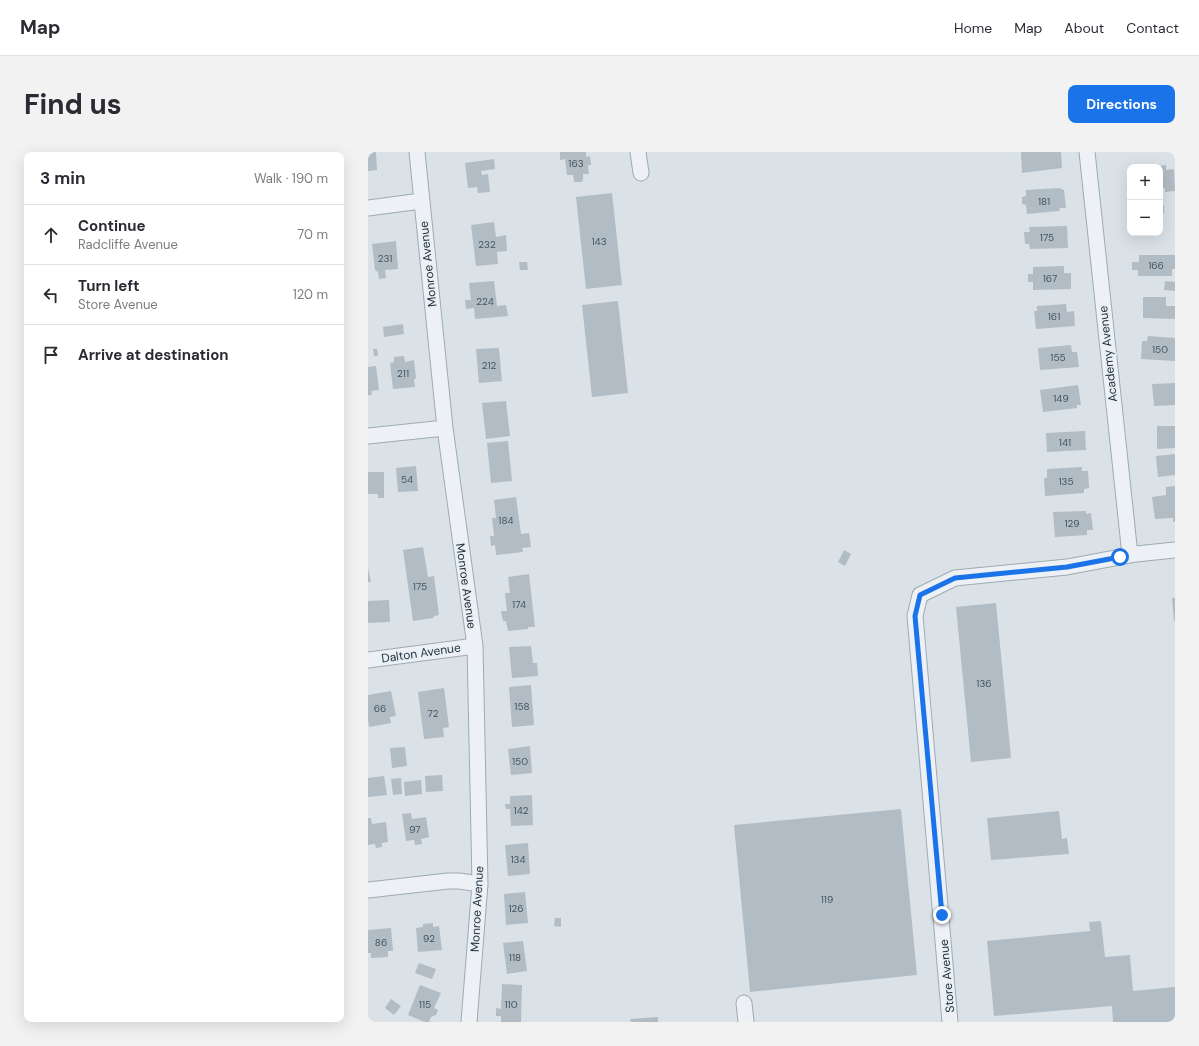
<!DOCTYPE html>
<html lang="en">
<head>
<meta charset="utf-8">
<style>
  :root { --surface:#fff; --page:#f2f2f3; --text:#2b2b33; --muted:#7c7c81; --line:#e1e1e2; --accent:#1a73e8 }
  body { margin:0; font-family:"DM Sans",sans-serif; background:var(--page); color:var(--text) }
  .controls { position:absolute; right:12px; top:12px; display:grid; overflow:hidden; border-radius:8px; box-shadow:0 4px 16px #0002 }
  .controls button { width:36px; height:36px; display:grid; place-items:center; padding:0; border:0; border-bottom:1px solid var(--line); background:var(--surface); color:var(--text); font:20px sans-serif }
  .stop { position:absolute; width:12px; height:12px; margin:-9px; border:3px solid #1a73e8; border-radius:50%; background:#fff }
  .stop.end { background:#1a73e8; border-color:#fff; box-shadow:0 1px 4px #0008 }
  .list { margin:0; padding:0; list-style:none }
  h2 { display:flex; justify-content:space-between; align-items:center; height:52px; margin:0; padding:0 16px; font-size:17px }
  h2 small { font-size:13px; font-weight:400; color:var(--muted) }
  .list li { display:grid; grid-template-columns:26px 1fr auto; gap:12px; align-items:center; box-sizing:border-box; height:60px; padding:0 16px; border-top:1px solid var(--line) }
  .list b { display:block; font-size:15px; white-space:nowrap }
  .list p { margin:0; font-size:13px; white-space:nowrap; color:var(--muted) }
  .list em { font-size:13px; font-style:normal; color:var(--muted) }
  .icon { flex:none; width:22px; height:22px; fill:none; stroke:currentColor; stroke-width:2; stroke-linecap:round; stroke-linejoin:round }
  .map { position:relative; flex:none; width:807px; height:870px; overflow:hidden; border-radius:8px }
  header { display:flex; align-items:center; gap:24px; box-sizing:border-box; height:56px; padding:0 20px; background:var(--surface); border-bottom:1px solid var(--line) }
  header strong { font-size:19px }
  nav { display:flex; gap:22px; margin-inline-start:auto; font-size:14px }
  .intro { display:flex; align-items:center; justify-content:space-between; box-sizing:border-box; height:96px; padding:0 24px }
  h1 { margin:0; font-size:28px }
  .button { padding:10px 18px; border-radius:8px; background:var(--accent); color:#fff; font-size:14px; font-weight:700 }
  main { display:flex; gap:24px; padding:0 24px }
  aside { flex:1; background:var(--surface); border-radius:8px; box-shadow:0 4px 16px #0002 }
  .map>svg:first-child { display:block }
</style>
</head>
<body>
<header>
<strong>Map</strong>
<nav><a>Home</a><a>Map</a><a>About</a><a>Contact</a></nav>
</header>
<div class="intro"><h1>Find us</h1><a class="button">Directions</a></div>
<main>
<aside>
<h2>3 min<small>Walk · 190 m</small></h2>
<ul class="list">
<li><svg class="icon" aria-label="ahead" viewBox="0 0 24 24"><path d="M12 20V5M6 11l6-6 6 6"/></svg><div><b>Continue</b><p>Radcliffe Avenue</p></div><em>70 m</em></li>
<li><svg class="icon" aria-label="left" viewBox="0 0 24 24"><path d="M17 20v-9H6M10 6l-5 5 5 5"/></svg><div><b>Turn left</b><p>Store Avenue</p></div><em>120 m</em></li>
<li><svg class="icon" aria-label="arrive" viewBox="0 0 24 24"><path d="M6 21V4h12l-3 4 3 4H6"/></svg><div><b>Arrive at destination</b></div></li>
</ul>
</aside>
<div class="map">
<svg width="807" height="870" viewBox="0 0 807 870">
  <rect width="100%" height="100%" fill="#dae2e7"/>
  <path fill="#b1bcc4" d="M0,0h8l1,18 -9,1z
    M192,0h26v5l4,-1 1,9h-3l1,9h-6v6l-1,2h-8l-1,-7h-6l-2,-16 -5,1z
    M653,0h40l1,16 -40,5z
    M126,7l1,10 -14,2 1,4 6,-1 2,18 -12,1 -1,-6 -9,1 -3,-25z
    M798,13v5l8,-1 1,22 -10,1v-4l-5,1v-23z
    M691,36l5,2 2,18h-6l-1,3 -32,3 -1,-9 -4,-1v-7l4,-1v-6z
    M244,41l10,92 -36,4 -10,-92z
    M792,53h4v8h-4z
    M126,70l2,15 10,-2 1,16 -10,1 1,12 -22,2 -5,-41z
    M699,74l1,22 -38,1 -1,-5h-4l-1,-12h6l-1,-5z
    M28,89l2,28 -13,1 1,8 -7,1 -1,-7 -3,-2 -3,-26z
    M771,103h36v14h-3v7h-34v-6h-6v-8h7z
    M151,110h8l1,8h-8z
    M696,114v7h7v16l-38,1v-8h-5v-8h5v-7z
    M126,129l3,25 9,-1 2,11 -33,3 -1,-11 -8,1 -1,-9h6l-2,-17z
    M797,129l10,1v9l-11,-1z
    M775,145h23v9h9v13l-32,-1z
    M250,149l10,92 -36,4 -10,-92z
    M698,152l1,8 7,-1 1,15 -39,3 -2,-18h3v-5z
    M35,172l1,10 -20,3 -1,-10z
    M780,184l27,2v23l-34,-2 1,-18h5z
    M703,193l1,7h5l2,15 -39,3 -2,-22z
    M130,196l1,1 3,32 -23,2 -3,-34z
    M5,197h4l1,7h-4z
    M36,204l1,6 9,-2 2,18 -2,2 1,7 -22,2 -3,-26 4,-1v-5z
    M8,214l3,24 -8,1 1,4h-4v-28z
    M807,231v22l-21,1 -2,-22z
    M710,233l3,20h-4v3l-34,4 -3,-22z
    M138,249l4,35 -24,3 -4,-36z
    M789,274h18v22l-18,1z
    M717,279l1,19 -39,2 -1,-19z
    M140,289l4,40 -21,2 -4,-40z
    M807,302v21l-17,2 -2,-21z
    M48,314l2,25 -20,1 -2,-24z
    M714,315v4h6l1,17 -5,1v4l-39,3 -1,-18h3v-9z
    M0,320h16v26h-6v-4h-10z
    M807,334v36h-2v-4l-18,1 -3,-22 14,-2v-8z
    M148,345l5,37 8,-1 2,14 -9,1 1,4 -27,3 -1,-10 -4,1 -1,-10h4l-2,-18h4l-2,-18z
    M718,359v3l5,-1 2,17h-6v5l-32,2 -2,-25z
    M55,395l5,30 6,-1 5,39 -5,1 -1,2 -20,3 -10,-71z
    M476,398l7,4 -6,12 -7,-4z
    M0,416l3,14h-3z
    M161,422l6,53h-7v2l-20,2 -2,-10h-3l-2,-10h6l-2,-18h5l-2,-16z
    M804,446h3v23h-1z
    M21,448l1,22 -22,1v-22z
    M628,451l15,155 -40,4 -15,-155z
    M163,494l2,17h4l1,13 -26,2 -3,-31z
    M163,533l3,40 -22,2 -3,-40z
    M76,536l5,39 -6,1 1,9 -20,2 -6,-47z
    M23,539l5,25 -6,1 1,6 -22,4 -1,-7v-25z
    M162,594l2,27 -21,2 -3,-26z
    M37,595l2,19 -15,2 -2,-20z
    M74,623l1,16 -17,1 -1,-16z
    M16,624l3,19 -19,2v-19z
    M33,626l1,16 -9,1 -2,-16z
    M53,628l1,14 -17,2 -1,-14z
    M164,643l1,30 -22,1 -1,-17h-4l-1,-5h5v-8z
    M533,657l16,166 -167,17 -16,-167z
    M691,659l3,28 5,-1 2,16 -78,6 -4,-42z
    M43,661l1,6 14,-2 3,20 -8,2 1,5 -7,1 -1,-5 -8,1 -4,-27z
    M0,666h3l1,6 14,-2 2,20 -6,1v4l-6,1 -1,-4 -7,1z
    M160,691l2,31 -22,2 -3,-31z
    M157,740l3,31 -22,2 -2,-31z
    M187,766h6v9l-7,-1z
    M733,769l4,36 25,-2 3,36 42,-4v35h-62l-1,-16 -118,10 -7,-75 103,-10 -1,-9z
    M65,771v4l6,-1 3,24 -24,2 -2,-24 7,-1v-3z
    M23,776l2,23h-5v6l-17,1v-5h-3v-23z
    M155,789l4,30 -20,3 -4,-31z
    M51,811l17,6 -4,10 -17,-6z
    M134,832l20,1 -1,37h-20v-6h-5v-8l5,1z
    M52,833l21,8 -7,15 4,2 -2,5 -5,2 -2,5h-4l-17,-7z
    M23,847l10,7 -7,9 -9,-7z
    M290,865v5h-27l-1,-3z"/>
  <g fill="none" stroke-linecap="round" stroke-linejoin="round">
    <defs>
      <path id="street" d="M49,0l28,276 30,218 5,238 -11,138
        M270,0l3,21
        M719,0l43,403
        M0,56l53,-7
        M0,284l77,-8
        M0,508l107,-14
        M0,738l80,-9h11l21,3
        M376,851l2,19
        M582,870l-35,-406 5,-21 35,-17 112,-11 69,-13 39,-4"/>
    </defs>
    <use href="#street" stroke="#9faab1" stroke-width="17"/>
    <use href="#street" stroke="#edf1f5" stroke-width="15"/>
  </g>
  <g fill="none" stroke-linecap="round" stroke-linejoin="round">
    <path stroke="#1a73e8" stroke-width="5" d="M574,763l-27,-299 5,-21 35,-17 112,-11 53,-10"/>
  </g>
  <g text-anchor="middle" stroke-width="4" stroke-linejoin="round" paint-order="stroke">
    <g font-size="10" fill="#465460">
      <text x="208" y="15">163</text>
      <text x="676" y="53">181</text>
      <text x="679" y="89">175</text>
      <text x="231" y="93">143</text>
      <text x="119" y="96">232</text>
      <text x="17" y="110">231</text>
      <text x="788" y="117">166</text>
      <text x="682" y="130">167</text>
      <text x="117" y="153">224</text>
      <text x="686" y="168">161</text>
      <text x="792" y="201">150</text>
      <text x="690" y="209">155</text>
      <text x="121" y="217">212</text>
      <text x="35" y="225">211</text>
      <text x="693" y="250">149</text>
      <text x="697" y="294">141</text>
      <text x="39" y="331">54</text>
      <text x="698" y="333">135</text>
      <text x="138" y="372">184</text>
      <text x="704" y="375">129</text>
      <text x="52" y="438">175</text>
      <text x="151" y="456">174</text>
      <text x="616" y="535">136</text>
      <text x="154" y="558">158</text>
      <text x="12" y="560">66</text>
      <text x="65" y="565">72</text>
      <text x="152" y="613">150</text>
      <text x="153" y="662">142</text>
      <text x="47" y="681">97</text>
      <text x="150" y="711">134</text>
      <text x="459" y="751">119</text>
      <text x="148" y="760">126</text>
      <text x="61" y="790">92</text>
      <text x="13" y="794">86</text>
      <text x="147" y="809">118</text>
      <text x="57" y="856">115</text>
      <text x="143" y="856">110</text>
    </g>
    <g font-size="12" fill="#23323e" stroke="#e9f0f5">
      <text transform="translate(60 112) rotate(-96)" y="4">Monroe Avenue</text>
      <text transform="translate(740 202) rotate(-96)" y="4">Academy Avenue</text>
      <text transform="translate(98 434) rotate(82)" y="4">Monroe Avenue</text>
      <text transform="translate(53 501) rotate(-8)" y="4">Dalton Avenue</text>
      <text transform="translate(109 757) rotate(-87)" y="4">Monroe Avenue</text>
      <text transform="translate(579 824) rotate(-95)" y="4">Store Avenue</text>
    </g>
  </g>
</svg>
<div class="controls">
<button>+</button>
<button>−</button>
</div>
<div class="stop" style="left:752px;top:405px"></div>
<div class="stop end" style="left:574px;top:763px"></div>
</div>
</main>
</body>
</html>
